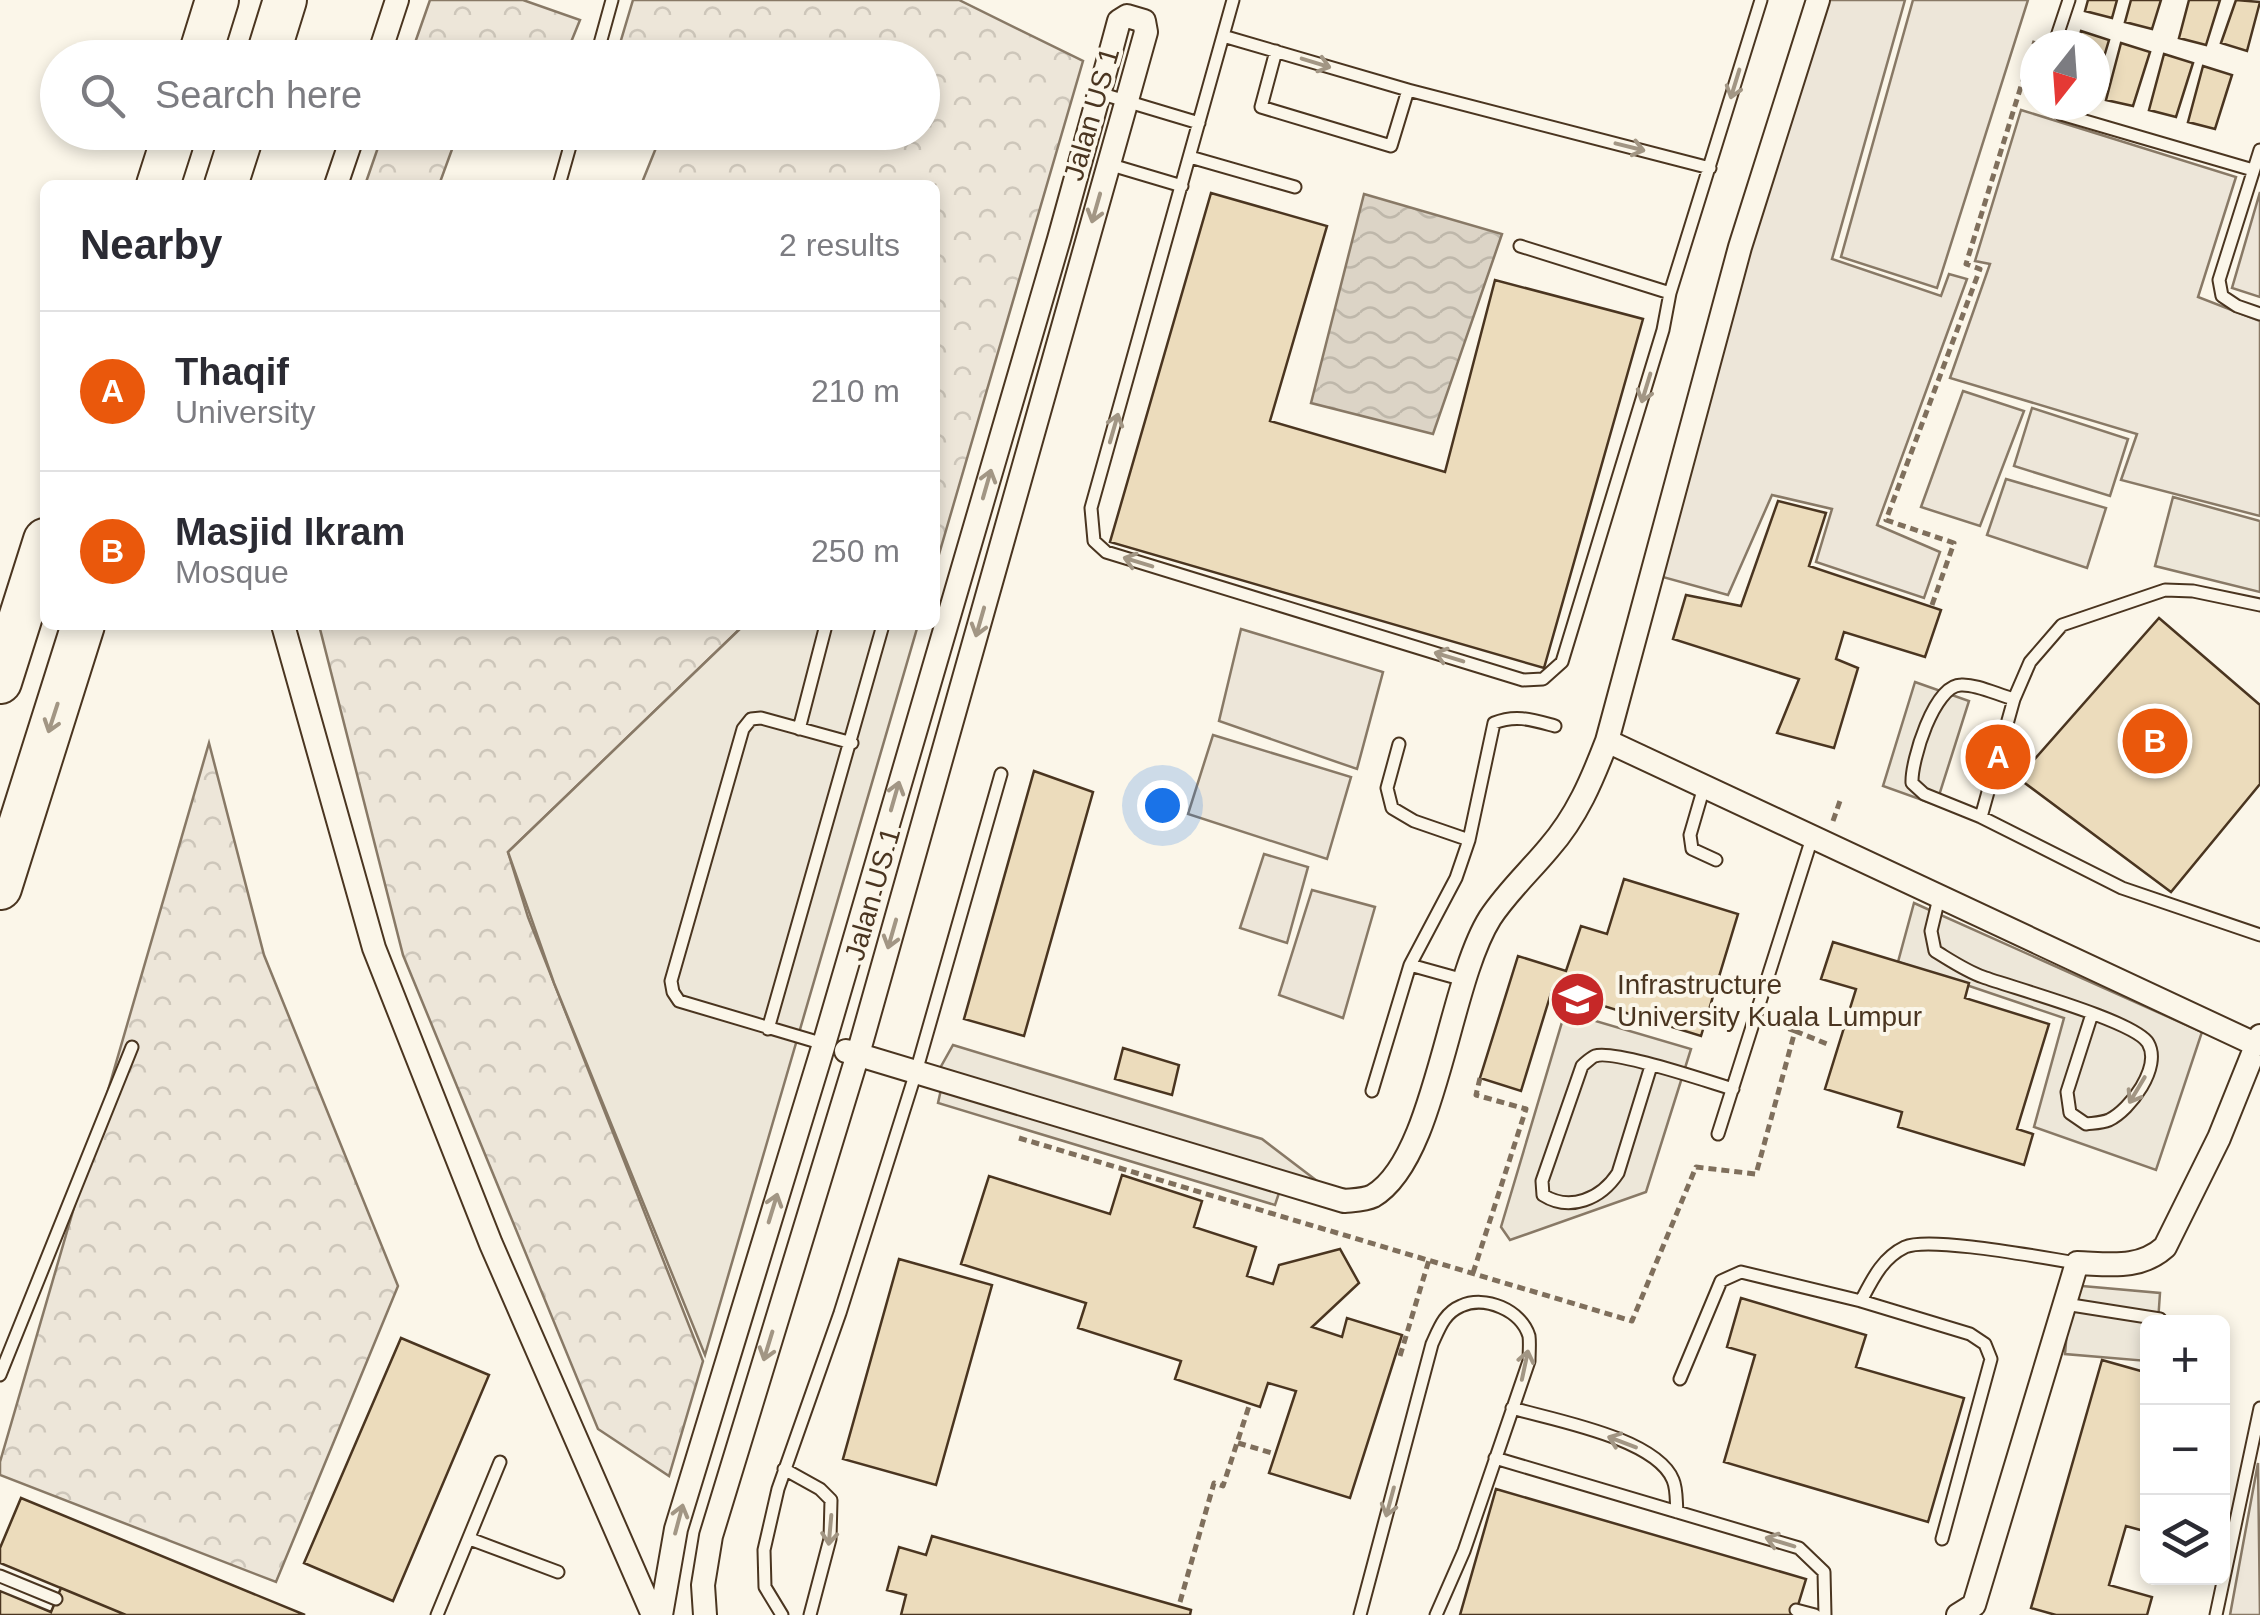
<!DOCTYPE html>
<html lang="en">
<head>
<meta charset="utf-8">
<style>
  :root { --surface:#fff; --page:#f2f2f3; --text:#2b2b33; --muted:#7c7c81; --line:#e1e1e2; --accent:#ea580c }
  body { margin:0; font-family:Arial,sans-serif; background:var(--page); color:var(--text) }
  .controls { position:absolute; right:30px; bottom:30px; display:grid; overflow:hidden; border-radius:15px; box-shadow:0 5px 15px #0003 }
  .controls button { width:90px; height:90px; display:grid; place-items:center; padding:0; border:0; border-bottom:2px solid var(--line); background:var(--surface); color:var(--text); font:50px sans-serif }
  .compass { position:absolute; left:2020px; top:30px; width:90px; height:90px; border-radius:50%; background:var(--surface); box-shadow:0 5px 15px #0003; rotate:197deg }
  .you { position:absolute; left:1162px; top:805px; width:35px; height:35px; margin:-25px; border:8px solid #fff; border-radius:50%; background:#1a73e8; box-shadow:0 0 0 15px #1a73e833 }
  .badge { display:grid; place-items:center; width:65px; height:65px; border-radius:50%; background:var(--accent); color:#fff; font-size:32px; font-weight:700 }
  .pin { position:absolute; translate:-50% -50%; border:5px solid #fff; box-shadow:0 2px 10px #0006 }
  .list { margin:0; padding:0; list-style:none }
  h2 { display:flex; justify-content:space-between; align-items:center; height:130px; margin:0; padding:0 40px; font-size:42px }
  h2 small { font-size:32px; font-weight:400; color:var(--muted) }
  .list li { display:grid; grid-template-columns:65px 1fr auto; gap:30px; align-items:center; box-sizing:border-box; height:160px; padding:0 40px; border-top:2px solid var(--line) }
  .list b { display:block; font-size:38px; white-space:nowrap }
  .list p { margin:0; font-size:32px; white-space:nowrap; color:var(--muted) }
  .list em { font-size:32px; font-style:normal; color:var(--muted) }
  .icon { flex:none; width:55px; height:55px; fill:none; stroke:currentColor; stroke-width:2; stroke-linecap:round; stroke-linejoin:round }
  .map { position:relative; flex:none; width:2260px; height:1615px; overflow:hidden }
  .search { position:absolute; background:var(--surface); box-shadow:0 5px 15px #0003; left:40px; top:40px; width:900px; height:110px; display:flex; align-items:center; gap:25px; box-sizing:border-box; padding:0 35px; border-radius:55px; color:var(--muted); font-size:38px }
  .panel { position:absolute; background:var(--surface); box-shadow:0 5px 15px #0003; left:40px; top:180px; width:900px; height:450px; border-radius:15px }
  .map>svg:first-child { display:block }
</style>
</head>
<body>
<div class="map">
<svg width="2260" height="1615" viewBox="0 0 2260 1615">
  <defs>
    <pattern id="forest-crowns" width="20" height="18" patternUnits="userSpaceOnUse" patternTransform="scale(2.5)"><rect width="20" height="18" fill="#ede6d9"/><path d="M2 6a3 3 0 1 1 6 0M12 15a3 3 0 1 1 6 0" fill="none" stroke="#cdc6ba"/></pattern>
    <pattern id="water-waves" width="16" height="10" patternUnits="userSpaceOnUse" patternTransform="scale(2.5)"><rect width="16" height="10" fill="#dcd4c6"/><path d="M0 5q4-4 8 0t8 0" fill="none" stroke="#beb7aa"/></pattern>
  </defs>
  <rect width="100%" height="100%" fill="#fbf6e9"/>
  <path fill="#ede6d9" stroke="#887966" stroke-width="2.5" d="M1827,0h78l-73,259 109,37 8,-22 18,5 -90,246 63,27 -16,46 -108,-36 16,-53 -60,-14 -44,100 -69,-19 118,-423z
    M1913,0h115l-91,288 -96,-31z
    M2021,110l215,67 -38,120 62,24v195l-139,-36 16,-46 -187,-56 40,-114 -15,-3z
    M2260,192v105l-28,-9z
    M1963,391l61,20 -44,115 -59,-19z
    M2032,408l96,31 -18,57 -96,-30z
    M2006,479l100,29 -19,60 -100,-33z
    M1241,629l142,43 -26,97 -138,-48z
    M1213,735l138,42 -24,82 -139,-45z
    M1264,854l44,13 -21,76 -47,-15z
    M1312,890l63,17 -32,111 -64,-23z
    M2258,1463l2,152h-30z"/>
  <path fill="url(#forest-crowns)" stroke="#887966" stroke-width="2.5" d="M430,0h93l57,20 -15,37h-155z
    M633,0h326l124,61 -148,507v-383h-294l21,-52 260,-1v-74l-306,-1z
    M383,133h75l-19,52h-74z
    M319,625h425l-236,227 20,65 175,444 -34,115 -71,-47 -195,-474z
    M209,743l55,212 134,331 -122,296 -276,-107v-13z"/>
  <path fill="#ede7d9" stroke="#887966" stroke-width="2.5" d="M2173,497l87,24v71l-105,-26z
    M744,625h174l-213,730 -151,-372 -46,-131z
    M1915,682l54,19 -33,104 -53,-19z
    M1914,903l288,129 -46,138 -122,-43 30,-109 -166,-56z
    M1565,1012l126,37 -45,143 -136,48 -9,-13z
    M953,1045l309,94 63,48 -386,-117z
    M942,1085l337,108 -4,12 -337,-102z
    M2071,1285l89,8 -2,29h-10l-1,39 -82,-7z"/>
  <path fill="url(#water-waves)" stroke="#887966" stroke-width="2.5" d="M1364,194l138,40 -69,200 -122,-31z"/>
  <path fill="#ecdcbc" stroke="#4a3520" stroke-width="2.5" d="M2088,0h29l-5,18 -27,-7z
    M2131,0h30l-9,29 -27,-7z
    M2189,0h31l-14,45 -27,-7z
    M2236,0l24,2 -13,49 -26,-8z
    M2081,31l28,9 -14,47v-42h-18z
    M2121,43l29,9 -17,54 -27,-6z
    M2164,54l29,9 -17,54 -27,-7z
    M2203,66l29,9 -17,54 -27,-7z
    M1211,193l116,33 -57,195 175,51 50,-192 148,39 -99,349 -434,-126z
    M1778,501l48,12 -17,53 132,44 -16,47 -81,-25 -8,27 22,9 -24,80 -57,-15 22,-54 -126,-40 13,-44 55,11z
    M2159,618l101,87v79l-89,108 -153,-114z
    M1034,771l59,21 -69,244 -60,-17z
    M1624,879l114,35 -37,122 -149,-46 -31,101 -41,-13 38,-122 48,15 15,-45 26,8z
    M1833,942l136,41 -4,15 84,26 -32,105 16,5 -9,31 -126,-38 4,-15 -77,-23 31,-100 -35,-10z
    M1123,1048l56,17 -7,30 -57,-16z
    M1122,1175l80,26 -8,26 62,20 -9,29 26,8 6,-19 61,-16 19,34 -47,44 30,10 5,-19 55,17 -52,163 -81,-25 27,-82 -28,-8 -8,24 -85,-28 6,-18 -103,-33 8,-25 -125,-39 28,-88 121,38z
    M899,1259l93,26 -56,200 -93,-26z
    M1741,1298l125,37 -10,32 108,31 -36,124 -204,-60 31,-107 -28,-8z
    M401,1338l88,37 -96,226 -89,-38z
    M2102,1360l46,13v99l-6,18 6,1v41l-22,-6 -17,59 43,12 -5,18h-91l-25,-7z
    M1496,1489l310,90 -11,36h-335z
    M21,1498l284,117h-179l-126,-52v-15z
    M932,1536l259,74 -1,5h-289l5,-20 -19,-5 12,-43 27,8z
    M61,1588l65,27h-126v-24l51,21z"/>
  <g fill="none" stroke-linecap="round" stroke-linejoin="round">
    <defs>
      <path id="lane" d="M1233,0l-142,508 3,33 12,11 417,128 20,-1 19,-17 101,-332 7,-37 91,-293
        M1223,36l185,54 302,78
        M2054,45l15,-45
        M1276,51l-15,56 130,39 17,-56
        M596,58l16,-58
        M1099,93l100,30
        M2049,105l12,9 192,56
        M2260,150l-41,130 3,16 15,10 23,8
        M1190,157l105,30
        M1108,164l74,22
        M559,185l15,-53
        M1520,246l150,47
        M2014,699c-16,-4 -37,-15 -53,-14 -27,0 -50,76 -49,98l12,11 57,23 141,71 138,47
        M799,729l27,-104
        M1399,744l-12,44 5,20 22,13 55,19 25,-117c22,-9 39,-3 61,3
        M1704,787l-14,48 2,14 24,11
        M1981,817l33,-118 16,-37 32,-37 103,-35 28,1 67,14
        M1939,898l-8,33 4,20c15,9 31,20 48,26 30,11 152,44 165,66 14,24 -18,67 -39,77 -7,3 -15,3 -23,4l-16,-11 -3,-21 25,-78
        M1410,965l46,-87 13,-38
        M768,1029l115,-404
        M824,1044l-145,-43 -6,-9 -2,-11 72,-252 8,-10 10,-1 91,25
        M1651,1066l-33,107c-17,26 -48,39 -75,22l-1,-14 40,-115c2,-2 10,-9 13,-10 18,-7 114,26 138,33
        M1372,1091l38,-126 54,15
        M1718,1134l94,-296
        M1861,1301c11,-21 21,-43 44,-54 25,-11 139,11 172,16
        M2065,1304l95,15
        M0,1375l132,-328
        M1680,1379l41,-98 20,-9 120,29 109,33 15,10 6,15 -49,180
        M1512,1408c41,12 144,30 161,72 4,9 3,22 4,32
        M1495,1458l304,90 25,24 1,43
        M784,1469l36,20 11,11 -1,39 -20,76
        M470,1539l88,33
        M0,1576l56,23
        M1796,1610l19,5
        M437,1615l63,-153
        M782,1615l-17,-28 -1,-37 14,-61 62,-176 76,-241 85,-298
        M1360,1615l72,-271c7,-15 12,-31 29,-38 24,-11 60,4 68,30 1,7 0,18 0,25l-65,190 -28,64
        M2216,1615l44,-207"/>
      <path id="street" d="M378,58l19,-58
        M336,185l18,-53
        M283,625l91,323 117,296 162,371
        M1607,741l650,304
        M846,1051l498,150c9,-1 21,-1 29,-5 63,-37 75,-211 117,-278 17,-26 40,-47 59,-70 28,-32 43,-68 58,-107l133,-494 78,-247
        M661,1615l15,-86 148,-485 235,-805 53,-192 7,-26 8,-5 17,5 2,11 -19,68 -269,954 -147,482 -8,49 2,30
        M1958,1615l16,-10 103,-342c33,1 62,7 88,-16l54,-109 41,-102"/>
      <path id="highway" d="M199,58l18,-58
        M267,58l18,-58
        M158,185l17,-53
        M226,185l17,-53
        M0,682l45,-142
        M0,888l83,-263"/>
    </defs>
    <use href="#lane" stroke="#4a3520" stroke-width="15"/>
    <use href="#street" stroke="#4a3520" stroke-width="26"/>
    <use href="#highway" stroke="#4a3520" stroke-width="46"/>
    <path stroke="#7f6f5c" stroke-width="5" stroke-dasharray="8 5" stroke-linecap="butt" d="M1932,605l22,-62 -68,-23 94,-251 -14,-5 69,-223
      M1833,821l8,-23
      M1721,1010l17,4
      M1795,1031l32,13
      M1019,1138l613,183 64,-154 60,7 39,-143 -25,-9
      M1473,1273l53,-164 -50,-14 4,-17
      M1400,1356l29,-96
      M1238,1443l34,10
      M1180,1602l34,-119 9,3 27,-83"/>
    <use href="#lane" stroke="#fbf6e9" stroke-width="11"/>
    <use href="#street" stroke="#fbf6e9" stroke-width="22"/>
    <use href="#highway" stroke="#fbf6e9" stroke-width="42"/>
  </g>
  <defs><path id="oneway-shaft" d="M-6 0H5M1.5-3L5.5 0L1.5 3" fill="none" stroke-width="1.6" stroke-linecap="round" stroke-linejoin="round" transform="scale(2.5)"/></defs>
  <g stroke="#a29684">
    <use href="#oneway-shaft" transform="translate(1316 63) rotate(17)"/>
    <use href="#oneway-shaft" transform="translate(1735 84) rotate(107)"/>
    <use href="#oneway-shaft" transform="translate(1630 147) rotate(14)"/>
    <use href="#oneway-shaft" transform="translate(1096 208) rotate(106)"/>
    <use href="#oneway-shaft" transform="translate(1646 388) rotate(107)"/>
    <use href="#oneway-shaft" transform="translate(1114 428) rotate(-74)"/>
    <use href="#oneway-shaft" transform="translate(987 484) rotate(-74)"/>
    <use href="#oneway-shaft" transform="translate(1138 562) rotate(-163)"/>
    <use href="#oneway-shaft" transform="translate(980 622) rotate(106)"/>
    <use href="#oneway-shaft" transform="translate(1449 657) rotate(-163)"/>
    <use href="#oneway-shaft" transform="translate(53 718) rotate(108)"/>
    <use href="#oneway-shaft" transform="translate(895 796) rotate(-74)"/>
    <use href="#oneway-shaft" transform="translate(892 934) rotate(106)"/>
    <use href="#oneway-shaft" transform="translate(2137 1090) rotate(121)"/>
    <use href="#oneway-shaft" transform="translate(773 1208) rotate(-73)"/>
    <use href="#oneway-shaft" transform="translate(768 1346) rotate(107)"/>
    <use href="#oneway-shaft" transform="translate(1525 1365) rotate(-78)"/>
    <use href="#oneway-shaft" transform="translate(1622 1442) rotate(-159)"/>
    <use href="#oneway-shaft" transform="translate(1390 1502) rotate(105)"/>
    <use href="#oneway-shaft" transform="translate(679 1519) rotate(-75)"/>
    <use href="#oneway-shaft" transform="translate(830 1530) rotate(95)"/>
    <use href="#oneway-shaft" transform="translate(1780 1542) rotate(-163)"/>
  </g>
  <defs>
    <symbol id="university-disc" viewBox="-11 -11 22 22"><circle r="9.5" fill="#c62828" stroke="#fbf6e9"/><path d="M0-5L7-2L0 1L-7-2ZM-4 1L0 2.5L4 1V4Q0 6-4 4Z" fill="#fff"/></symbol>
  </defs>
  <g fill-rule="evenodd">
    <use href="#university-disc" x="1546" y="968" width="63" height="63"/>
  </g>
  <g text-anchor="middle" stroke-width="8" stroke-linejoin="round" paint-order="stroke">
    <g font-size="28" fill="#4a3520" stroke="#fbf6e9">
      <text transform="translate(1091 114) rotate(-74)" y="10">Jalan US 1</text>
      <text transform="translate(872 894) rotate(-74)" y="10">Jalan US 1</text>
    </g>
    <g font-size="28" fill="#4a3520" stroke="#fbf6e9" text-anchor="start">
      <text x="1617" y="994">Infrastructure<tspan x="1617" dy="32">University Kuala Lumpur</tspan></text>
    </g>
  </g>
</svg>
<div class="controls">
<button>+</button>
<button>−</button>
<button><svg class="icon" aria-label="layers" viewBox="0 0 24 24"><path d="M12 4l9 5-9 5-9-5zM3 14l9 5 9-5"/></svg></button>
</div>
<svg class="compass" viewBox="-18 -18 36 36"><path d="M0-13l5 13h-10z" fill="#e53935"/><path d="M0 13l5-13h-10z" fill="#7c7c81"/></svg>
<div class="you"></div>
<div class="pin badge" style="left:1998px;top:757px">A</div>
<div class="pin badge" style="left:2155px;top:741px">B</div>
<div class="search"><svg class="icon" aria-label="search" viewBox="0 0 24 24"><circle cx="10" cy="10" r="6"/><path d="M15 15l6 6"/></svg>Search here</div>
<section class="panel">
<h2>Nearby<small>2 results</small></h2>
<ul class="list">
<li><span class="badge">A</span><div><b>Thaqif</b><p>University</p></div><em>210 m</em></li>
<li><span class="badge">B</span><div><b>Masjid Ikram</b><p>Mosque</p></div><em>250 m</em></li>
</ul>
</section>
</div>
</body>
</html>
